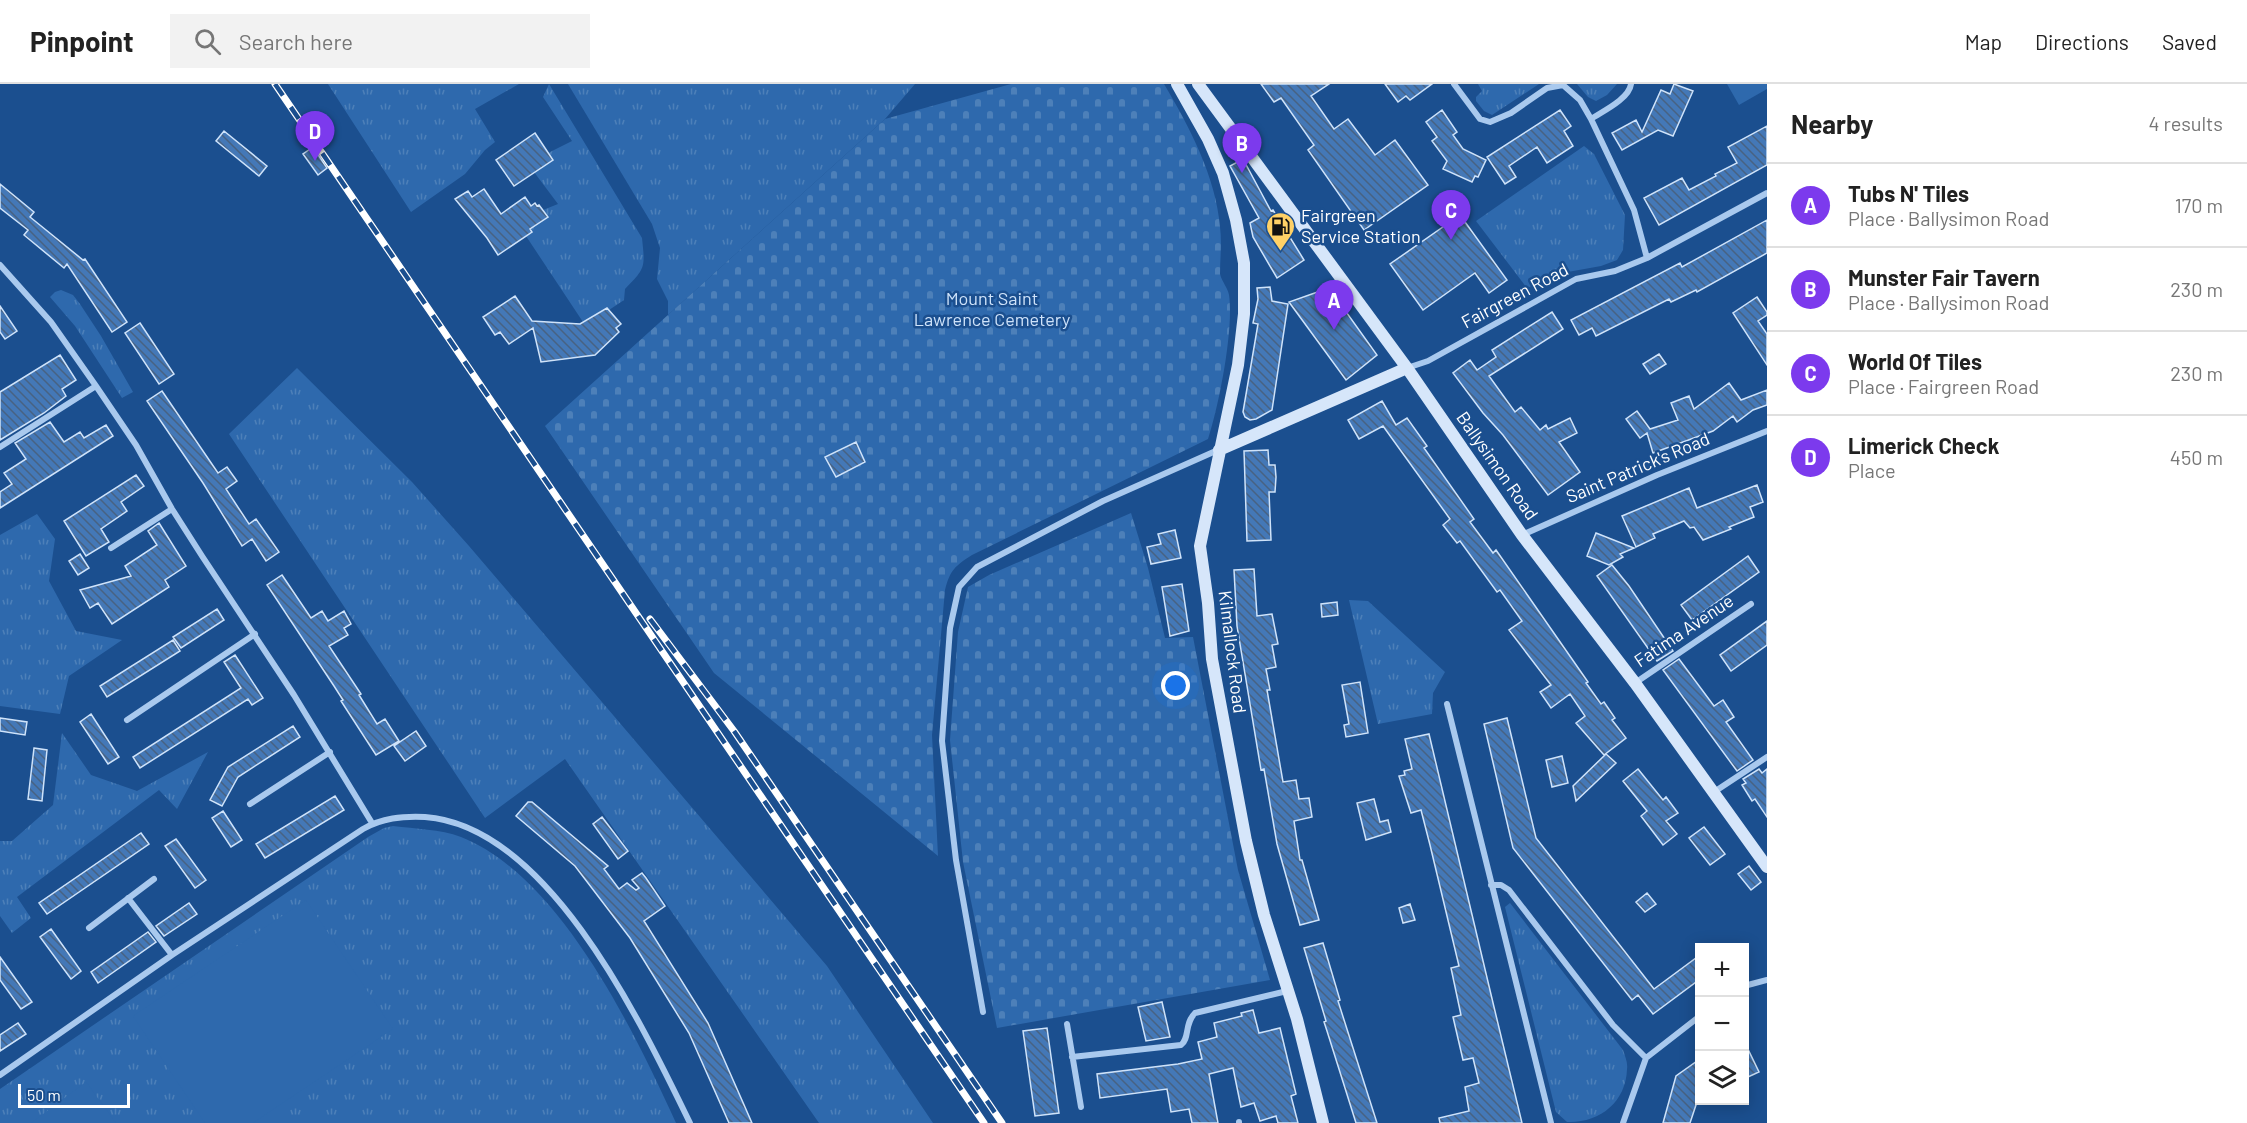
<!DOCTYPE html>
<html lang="en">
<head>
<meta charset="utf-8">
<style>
  :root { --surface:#fff; --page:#f2f2f2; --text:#222; --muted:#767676; --line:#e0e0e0; --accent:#7c3aed }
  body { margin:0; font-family:Barlow,sans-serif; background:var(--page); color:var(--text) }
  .controls { position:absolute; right:18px; bottom:18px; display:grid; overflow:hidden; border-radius:0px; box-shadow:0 3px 15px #0003 }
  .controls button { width:54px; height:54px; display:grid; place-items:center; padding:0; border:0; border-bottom:2px solid var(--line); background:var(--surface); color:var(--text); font:30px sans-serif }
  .scale { position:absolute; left:18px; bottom:15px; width:112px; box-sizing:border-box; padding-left:6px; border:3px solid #fff; border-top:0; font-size:16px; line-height:21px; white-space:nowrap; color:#fff; -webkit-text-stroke:4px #1b4f8f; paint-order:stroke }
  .you { position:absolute; left:1176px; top:602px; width:21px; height:21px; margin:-15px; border:4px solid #fff; border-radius:50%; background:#1a73e8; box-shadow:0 0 0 9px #1a73e833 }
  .badge { display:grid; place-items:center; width:39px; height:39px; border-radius:50%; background:var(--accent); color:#fff; font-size:20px; font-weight:700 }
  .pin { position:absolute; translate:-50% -50px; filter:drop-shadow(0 2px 3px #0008) }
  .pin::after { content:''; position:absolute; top:32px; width:21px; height:18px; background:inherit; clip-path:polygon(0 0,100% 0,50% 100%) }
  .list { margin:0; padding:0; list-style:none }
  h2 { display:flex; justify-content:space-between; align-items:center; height:78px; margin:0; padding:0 24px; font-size:26px }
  h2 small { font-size:20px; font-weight:400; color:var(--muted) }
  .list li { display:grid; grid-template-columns:39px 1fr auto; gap:18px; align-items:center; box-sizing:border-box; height:84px; padding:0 24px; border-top:2px solid var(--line) }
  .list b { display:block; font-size:22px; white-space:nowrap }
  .list p { margin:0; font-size:20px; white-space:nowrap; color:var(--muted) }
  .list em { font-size:20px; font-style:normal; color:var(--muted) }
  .icon { flex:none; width:33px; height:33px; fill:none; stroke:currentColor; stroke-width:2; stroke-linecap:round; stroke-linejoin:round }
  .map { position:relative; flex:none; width:1767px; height:1039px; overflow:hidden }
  header { display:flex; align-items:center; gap:36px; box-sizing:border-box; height:84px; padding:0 30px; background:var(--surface); border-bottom:2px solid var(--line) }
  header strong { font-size:28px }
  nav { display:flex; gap:33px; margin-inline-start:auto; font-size:21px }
  .search { width:420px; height:54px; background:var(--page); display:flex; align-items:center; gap:15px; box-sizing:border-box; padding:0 21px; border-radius:0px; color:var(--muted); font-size:22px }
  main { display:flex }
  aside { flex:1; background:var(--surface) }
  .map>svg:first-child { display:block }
</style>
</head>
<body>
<header>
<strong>Pinpoint</strong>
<div class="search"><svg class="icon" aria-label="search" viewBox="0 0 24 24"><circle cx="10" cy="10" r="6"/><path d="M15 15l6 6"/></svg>Search here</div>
<nav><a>Map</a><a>Directions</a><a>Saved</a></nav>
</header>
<main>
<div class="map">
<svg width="1767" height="1039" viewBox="0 0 1767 1039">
  <defs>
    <pattern id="grass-tufts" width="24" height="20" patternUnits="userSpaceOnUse" patternTransform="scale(1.5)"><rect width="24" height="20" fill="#2e69ad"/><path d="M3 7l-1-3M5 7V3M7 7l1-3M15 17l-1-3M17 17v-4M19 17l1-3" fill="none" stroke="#4d80b9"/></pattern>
    <pattern id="cemetery-stones" width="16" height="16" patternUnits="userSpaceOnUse" patternTransform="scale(1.5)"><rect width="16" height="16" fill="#2e69ad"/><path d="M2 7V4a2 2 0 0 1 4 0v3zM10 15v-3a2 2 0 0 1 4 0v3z" fill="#4d80b9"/></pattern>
    <pattern id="building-back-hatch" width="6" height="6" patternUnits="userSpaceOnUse" patternTransform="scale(1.5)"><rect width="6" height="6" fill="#4478b7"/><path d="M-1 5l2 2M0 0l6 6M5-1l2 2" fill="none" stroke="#486282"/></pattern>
  </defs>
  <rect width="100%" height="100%" fill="#1b4f8f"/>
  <path fill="url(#grass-tufts)" d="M328,0h191l-44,25 20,33 -10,8 -20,24 -54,38z
    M549,0l93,154c3,29 4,30 -17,51l-1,11 -15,10 -2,-2 -24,14 -57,-86 5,-4 -1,-3 18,-12 -5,-7 15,-6 -24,-32 14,-19 24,-12 -29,-44z
    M568,0h347l-30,35 -217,196v-14l-11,-22 3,-31 -8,-24z
    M1478,0h61l-47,31 -8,-4 -8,-10v-4l6,-6z
    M1577,0h40l-10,11 -11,6 -8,-4z
    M1584,62l10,8 31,61 -2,35 -6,10 -16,6 -39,7 -35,15 -51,-67z
    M61,206l12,5 7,9 21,32 32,56 -11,6 -47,-72 -25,-29 5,-5z
    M297,284l115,114 57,64 358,420 106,157h-114l-254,-364 -80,59 -256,-384z
    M37,430l18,25 -6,42 27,50 46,9 -53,36 -9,38 -60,-8v-171z
    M1349,516l19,1 77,71 -12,21 -1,21 -54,10z
    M62,649l29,42 46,16 71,-39 -31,57 -18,-19 -142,107 14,21 -19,15 -12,-17v-75h12l41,-36z
    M393,742c22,3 47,3 68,11 99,39 173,194 215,286h-676v-34l368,-252 16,-9z
    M1510,819l113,147c2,6 5,13 4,19 -1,33 -27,54 -60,53l-11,-10 -51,-205z"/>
  <path fill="url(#cemetery-stones)" d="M1011,0h153c25,42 52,93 56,143 2,16 0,32 0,47 2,8 8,14 9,21 5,34 -10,111 -21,144l-236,116c-17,11 -22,15 -27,35l-13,145 6,121 -224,-183 -169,-247 340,-307z
    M1131,429l17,55 17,70 28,-1 45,233 32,110 -273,48 -34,-166 -13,-122 8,-108 10,-45 21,-12z"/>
  <path fill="#2e69ad" d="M1727,0h40v5l-28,16z
    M306,816l87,129 -140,94h-48l-72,-107z
    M86,998l30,41h-85z"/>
  <path fill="url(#building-back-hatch)" stroke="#cfe3fa" stroke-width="1.5" d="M1261,0h68l-18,12 23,33 14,-10 27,36 20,-15 33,45 -64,45 -56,-80 6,-5 -33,-47 -7,4z
    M1385,0h47l-22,16 -4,-4 -8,6z
    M1674,0l19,7 -20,45 -15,-6 -36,20 -10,-17 24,-13 6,12 19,-42 9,4z
    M1442,26l15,22 -4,3 10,14 23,11 -8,17 -3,-1 -3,6 -29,-13 4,-8 -15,-20 5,-4 -11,-15z
    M1560,26l11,16 -7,5 9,15 -26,17 -10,-16 -28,19 7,11 -11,7 -18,-27z
    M1767,42v39l-108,60 -15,-27 38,-20 7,12 27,-14 -1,-2 22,-11 -9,-16z
    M224,47l43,35 -8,10 -43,-35z
    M535,49l18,27 -39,26 -18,-26z
    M313,63l14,21 -9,7 -15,-21z
    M1243,75l28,52 2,-1 31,50 -27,18 -24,-41 -3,-14 9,-5 -29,-52z
    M0,100l34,28 -4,5 53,43 2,-1 42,63 -15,10 -45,-68 -3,4 -40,-33 4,-5 -28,-22z
    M484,105l17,25 24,-17 6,9 4,-3 2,3 2,-1 9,12 -18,12 2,3 -34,23 -11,-17 -32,-39 13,-8 4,6z
    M1460,131l47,65 -18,13 -14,-20 -52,37 -33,-46z
    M1767,136v33l-70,39 -1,-2 -25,12 -2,-3 -73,37 -4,-8 -13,7 -8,-15 109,-57 2,4z
    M1270,203l2,14 16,3 -16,106 -16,9 -6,1 -5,-3 -2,-5 15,-88 -5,-1 5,-24 -1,-11z
    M1329,204l48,67 -31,25 -57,-78z
    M515,212l17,25 48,3 27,-16 14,16 -5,4 3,4 -24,23 -54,7 -8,-34 -24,16 -9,-12 -5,3 -12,-18z
    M1757,213l10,15v3l-9,6 9,13v31l-34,-52z
    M0,222l17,25 -12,8 -5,-7z
    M1552,228l11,17 -74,47 26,36 6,-5 19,23 6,-5 2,4 22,-11 7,15 -18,9 21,30 -32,23 -45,-60 -20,-22 -30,-40 17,-13 7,10 19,-13 -4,-7z
    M140,239l34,51 -15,10 -34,-51z
    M1659,270l7,10 -16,10 -7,-10z
    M60,271l16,25 -14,9 4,7 -22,17 -44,27v-48z
    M1729,299l12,17 26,-10v15l-14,5 -16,12 -4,-6 -20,15 -60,22 -6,-20 -7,5 -14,-19 11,-8 13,18 28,-9 -7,-17 18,-7 5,13z
    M162,307l56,82 9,-6 10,14 -11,8 23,35 7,-5 23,33 -13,9 -14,-22 -10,7 -39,-63 -56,-82z
    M1382,317l14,24 11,-7 20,28 -3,2 50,71 -4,3 23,31 3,-3 92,132 -2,1 15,21 3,-2 11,16 -3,2 14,18 -22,17 -28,-32 9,-7 -15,-22 -19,14 -11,-16 11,-7 -42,-55 13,-9 -22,-31 -3,2 -37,-51 -3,2 -14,-18 7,-6 -67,-93 -24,13 -11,-19z
    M50,338l14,20 16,-10 4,6 22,-13 7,11 -113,72v-16l12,-8 -8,-11 22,-14 -11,-16z
    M856,358l9,20 -29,15 -11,-20z
    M1268,366l1,15h6l1,12 -1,15h-6l2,48 -24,1 -3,-90z
    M136,391l8,11 -23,16 6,9 -26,18 8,13 -23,14 -22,-35z
    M1757,401l6,17 -13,5 4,10 -25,10 2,2 -28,11 -9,-13 -4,1 -6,-7 -31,13 2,4 -19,9 -14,-31 67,-28 8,20z
    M159,439l27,43 -21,14 4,7 -57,37 -14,-21 -8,5 -10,-18 51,-14 -6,-10 32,-21 -9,-14z
    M1175,446l6,28 -30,6 -4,-17 14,-3 -3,-10z
    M1596,449l38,15 -14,6 3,3 -14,8 -22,-9z
    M80,470l9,14 -11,7 -9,-14z
    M1748,472l11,16 -67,48 -11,-15z
    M1612,481l17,21 44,65 -16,10 -60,-85z
    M1254,485l3,47 15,-2 6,30 -6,1 4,22 -10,2 4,21h-3l16,92 13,-2 3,19 10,-1 3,19 -18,4 6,39h2l17,60 -19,5 -23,-81 -13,-75 -3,1 -24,-144 -3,-56z
    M282,491l29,43 11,-7 6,10 16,-10 7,13 -7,4 4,7 -19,11 32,48 -2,1 18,29 8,-5 14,22 -23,14 -35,-54 2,-1 -9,-14 -67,-101z
    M1182,500l7,47 -19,5 -8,-49z
    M1337,518l1,13 -16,2 -1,-13z
    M217,525l7,11 -43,28 -8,-11z
    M1767,537v24l-36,26 -11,-16z
    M173,556l7,11 -73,46 -7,-11z
    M235,571l28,43 -11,7 -4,-6 -108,69 -7,-11 108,-69 -17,-26z
    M1679,575l35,47 9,-6 11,17 -8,5 27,38 -16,11 -74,-101z
    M1360,598l8,51 -22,4 -2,-12 5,-1 -7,-39z
    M91,630l28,43 -11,7 -28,-42z
    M0,634l27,4 -2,13 -25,-4z
    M1507,634l29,120 118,151 46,-34v24l-47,35 -15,-19 -6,5 -119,-152 -29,-124z
    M293,642l7,11 -62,40 -16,29 -12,-6 18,-33z
    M416,647l10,15 -21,15 -11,-15z
    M1429,650l65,273 28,116h-82l-1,-5 30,-7 -4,-24 14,-4 -6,-25 -10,2 -10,-43 8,-2 -10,-47 8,-2 -29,-121 -9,-35 -10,3 -12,-37 6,-1 -1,-4 8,-2 -7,-30z
    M34,664l13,2 -5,51 -14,-2z
    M1606,670l10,9 -40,38 -3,-15z
    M1562,672l6,27 -16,4 -6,-27z
    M1638,685l25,31 3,-3 12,16 -12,8 11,13 -14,11 -22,-29 6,-5 -24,-30z
    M1759,685l3,4 5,-4v48l-12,-18 -3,2 -10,-16 4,-2 -3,-4z
    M335,712l9,14 -79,48 -9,-14z
    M1374,715l6,23 8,-2 3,12 -25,8 -9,-37z
    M528,718h4l76,64 -4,3 15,20 8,-6 9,7 3,-2 -7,-8 10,-7 4,5 19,28 -21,15 64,102 44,100h-23l-40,-90 -59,-95 -55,-72 -59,-50z
    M223,727l19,29 -11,7 -19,-29z
    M602,733l26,34 -10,8 -25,-35z
    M1704,743l21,27 -15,11 -21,-27z
    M141,749l8,11 -102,70 -8,-11z
    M176,755l30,41 -11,8 -30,-42z
    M1749,782l12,16 -10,8 -13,-16z
    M1647,809l9,11 -11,8 -9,-10z
    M189,819l8,11 -33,22 -8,-10z
    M1410,820l5,16 -12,3 -4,-15z
    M51,845l30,42 -10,8 -31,-42z
    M148,848l8,10 -58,41 -7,-11z
    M1323,859l17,57 -2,1 39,122h-21l-29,-92 -3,-9 2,-1 -22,-73z
    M0,873l32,45 -11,7 -21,-29z
    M1162,918l8,35 -24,4 -8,-34z
    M1253,926l6,23 21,-5 16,66 -5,2 7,27h-20l-2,-7 -16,5 -6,-18 -13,4 -8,-39 -24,6 9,49h-26l-3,-14 -18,3 -4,-23 -67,9 -3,-24 81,-10 24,-5 -4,-17 19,-5 -3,-14 28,-7 -1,-3z
    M18,939l8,11 -26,17v-16z
    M1047,944l12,85 -24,3 -12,-85z
    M1744,957l15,31 -11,5 -4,-7z
    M1700,975v34l-10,30h-27l13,-47z"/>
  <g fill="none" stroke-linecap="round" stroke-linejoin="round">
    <path stroke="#a9c9ee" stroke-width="6" d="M1454,0l26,35 10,3 21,-9 36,-25 16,-3 17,15 11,19 43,91 13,48
      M1591,35c12,-8 38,-20 40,-35
      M0,181l51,57 45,64 40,59 36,64 30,47 92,139 78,128
      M1407,284l21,-7 148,-82 39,-8 32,-13 120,-65
      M0,363l96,-61
      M1522,451l135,-60 110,-44
      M111,464l61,-39
      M1635,599l116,-79
      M1447,620l104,419
      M127,636l128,-86
      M1714,708l53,-35
      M250,720l80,-52
      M1491,801h10l8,5 104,135 33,33
      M128,814l44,57
      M89,844l65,-49
      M1744,902l23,-6
      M983,928l-27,-152 -14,-119 8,-113 9,-41 18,-20 126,-66 115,-51
      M1067,940l14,83
      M1072,973l109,-12c9,-7 3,-21 14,-32l92,-22
      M0,991l172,-120 191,-126c19,-11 39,-13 62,-12 124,9 217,208 265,306
      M1239,1038v1
      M1623,1039l23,-65 54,-42"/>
    <path stroke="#d6e6fa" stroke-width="12" d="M1177,0l31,55 15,34 13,47 8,43v51l-6,51 -38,181 8,57 4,56 34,182 18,74 33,104 26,104
      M1198,0l209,284 115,167 113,148 132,184
      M1219,366l188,-82"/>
    <defs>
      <path id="rail" d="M275,0l709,1039
        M650,535l84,112 268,392"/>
    </defs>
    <use href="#rail" stroke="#fff" stroke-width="7"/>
    <use href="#rail" stroke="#1b4f8f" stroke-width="4.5" stroke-dasharray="14" stroke-linecap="butt"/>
  </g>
  <defs>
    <symbol id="fuel-pin" viewBox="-11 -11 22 30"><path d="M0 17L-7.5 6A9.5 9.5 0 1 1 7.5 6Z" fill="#ffd166" stroke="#1b4f8f"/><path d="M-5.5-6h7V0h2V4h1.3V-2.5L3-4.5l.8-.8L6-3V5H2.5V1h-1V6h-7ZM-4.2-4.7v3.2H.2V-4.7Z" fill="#111"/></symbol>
  </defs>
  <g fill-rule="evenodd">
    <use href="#fuel-pin" x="1264" y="126" width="33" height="45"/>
  </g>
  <g text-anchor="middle" stroke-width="5" stroke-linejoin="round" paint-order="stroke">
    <g font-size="18" fill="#fff" stroke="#1b4f8f" text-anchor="start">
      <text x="1301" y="138">Fairgreen<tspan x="1301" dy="21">Service Station</tspan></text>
    </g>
    <g font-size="18" fill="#fff" stroke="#1b4f8f">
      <text transform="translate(1515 212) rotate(-28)" y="6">Fairgreen Road</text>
      <text transform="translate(1497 382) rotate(55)" y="6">Ballysimon Road</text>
      <text transform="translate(1638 384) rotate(-23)" y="6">Saint Patrick's Road</text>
      <text transform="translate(1684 547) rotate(-34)" y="6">Fatima Avenue</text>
      <text transform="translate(1232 568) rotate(83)" y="6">Kilmallock Road</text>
    </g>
    <g font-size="18" fill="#cfe3fa" stroke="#1b4f8f">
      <text x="992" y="221">Mount Saint<tspan x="992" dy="21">Lawrence Cemetery</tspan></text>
    </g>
  </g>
</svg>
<div class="controls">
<button>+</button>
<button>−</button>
<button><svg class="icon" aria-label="layers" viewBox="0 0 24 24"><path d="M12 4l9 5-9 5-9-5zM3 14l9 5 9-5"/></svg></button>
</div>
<div class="scale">50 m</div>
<div class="you"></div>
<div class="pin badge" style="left:1334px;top:246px">A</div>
<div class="pin badge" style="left:1242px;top:89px">B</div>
<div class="pin badge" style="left:1451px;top:156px">C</div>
<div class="pin badge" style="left:315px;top:77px">D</div>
</div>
<aside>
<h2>Nearby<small>4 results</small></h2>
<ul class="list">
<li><span class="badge">A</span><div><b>Tubs N' Tiles</b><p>Place · Ballysimon Road</p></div><em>170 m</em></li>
<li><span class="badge">B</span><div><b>Munster Fair Tavern</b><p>Place · Ballysimon Road</p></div><em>230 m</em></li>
<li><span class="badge">C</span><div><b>World Of Tiles</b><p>Place · Fairgreen Road</p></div><em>230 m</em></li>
<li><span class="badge">D</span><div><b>Limerick Check</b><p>Place</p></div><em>450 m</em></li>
</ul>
</aside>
</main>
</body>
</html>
